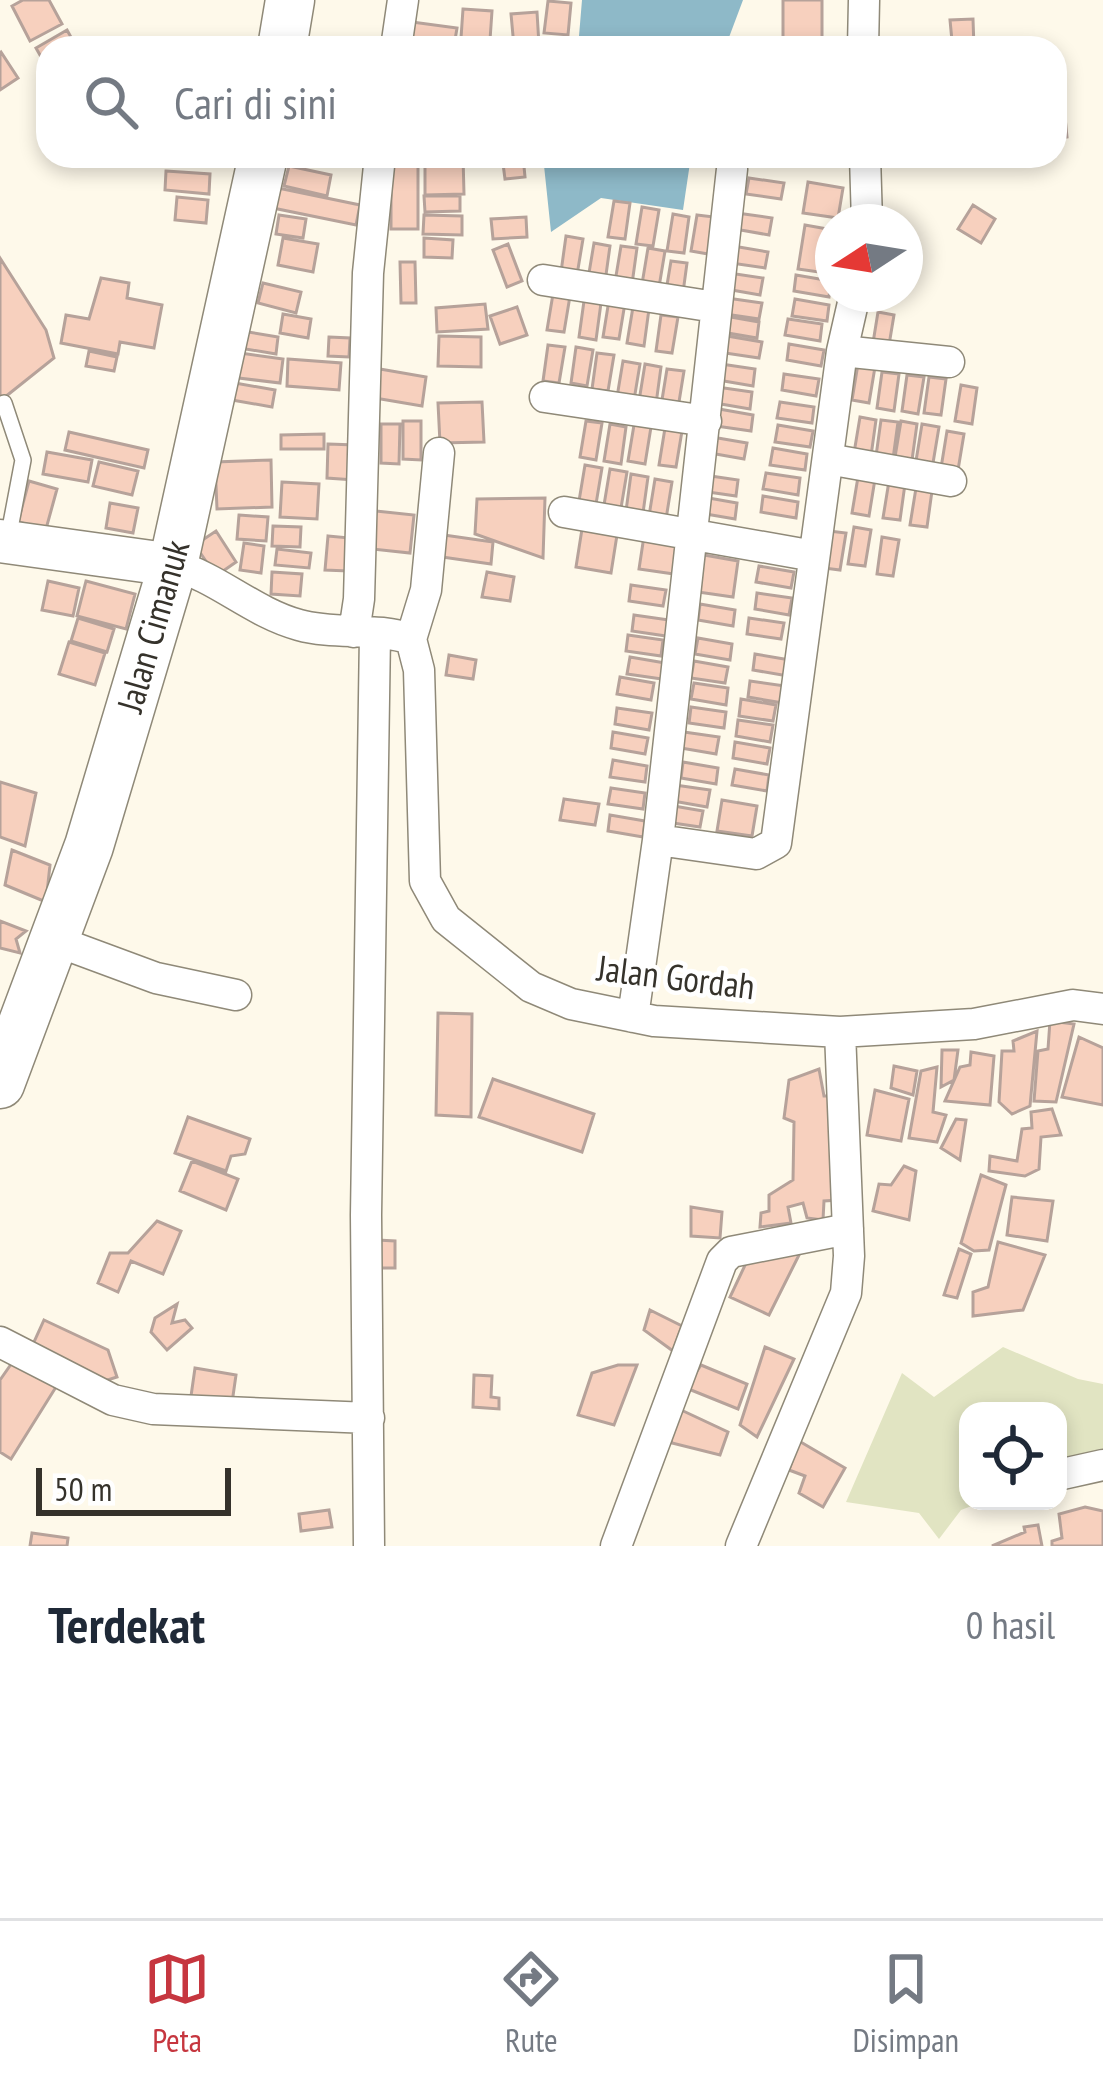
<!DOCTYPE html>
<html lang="id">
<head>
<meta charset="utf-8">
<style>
  :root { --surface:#fff; --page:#f2f2f3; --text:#1f2937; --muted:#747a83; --line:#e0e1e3; --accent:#c6363f }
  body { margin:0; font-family:"PT Sans Narrow",sans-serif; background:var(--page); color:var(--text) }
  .controls { position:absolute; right:36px; bottom:36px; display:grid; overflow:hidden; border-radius:24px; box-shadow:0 6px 18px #0003 }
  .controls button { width:108px; height:108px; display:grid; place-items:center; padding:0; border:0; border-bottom:3px solid var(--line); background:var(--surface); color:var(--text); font:60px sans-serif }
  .compass { position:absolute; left:815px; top:204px; width:108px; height:108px; border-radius:50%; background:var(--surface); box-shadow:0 6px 18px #0003; rotate:258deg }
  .scale { position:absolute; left:36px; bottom:30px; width:195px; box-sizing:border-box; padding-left:12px; border:6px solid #35322b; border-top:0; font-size:33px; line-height:42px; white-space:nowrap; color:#35322b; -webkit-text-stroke:9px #fff; paint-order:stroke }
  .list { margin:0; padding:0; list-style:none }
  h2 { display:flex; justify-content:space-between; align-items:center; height:156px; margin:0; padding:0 48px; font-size:51px }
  h2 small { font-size:39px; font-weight:400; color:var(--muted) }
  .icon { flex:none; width:66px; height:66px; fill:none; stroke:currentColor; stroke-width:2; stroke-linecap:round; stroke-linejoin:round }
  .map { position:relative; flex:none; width:1103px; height:1546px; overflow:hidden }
  .search { position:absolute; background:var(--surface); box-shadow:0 6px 18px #0003; left:36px; right:36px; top:36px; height:132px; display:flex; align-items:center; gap:30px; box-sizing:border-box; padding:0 42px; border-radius:36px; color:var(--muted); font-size:45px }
  .sheet { height:372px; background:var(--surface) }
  nav { display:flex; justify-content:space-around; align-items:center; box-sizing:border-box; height:168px; border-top:3px solid var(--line); background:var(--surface); font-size:33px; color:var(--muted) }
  nav a { display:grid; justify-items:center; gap:6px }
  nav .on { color:var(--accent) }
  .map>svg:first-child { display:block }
</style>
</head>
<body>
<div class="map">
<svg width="1103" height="1546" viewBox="0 0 1103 1546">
  <rect width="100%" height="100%" fill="#fef9ea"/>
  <path fill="#e1e4c2" d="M1003,1347l75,32 25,5v68l-45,11v-52h-90v90h17l-24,9 -22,29 -20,-26 -73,-11 56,-129 32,24z"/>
  <path fill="#8eb9c8" d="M582,0h161l-18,48h-147z
    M543,156h148l-8,54 -82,-12 -50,34z"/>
  <path fill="#f7d0be" stroke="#b6a29a" stroke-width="3" d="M23,0h26l13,24 -32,17 -18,-35z
    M783,0h39v47h-39z
    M548,1l23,2 -3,32 -24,-2z
    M463,9l29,2 -2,29 -29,-2z
    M537,12l2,33 -25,2 -3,-33z
    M973,19l1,29 -22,-7 -2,-21z
    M412,22l45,6 -3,18 -27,-3 -1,5h-17z
    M67,30l10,18h-29v21l-12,-21z
    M1,52l17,26 -18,12v-37z
    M1062,87l5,50 -12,2v-51z
    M391,156h27v73h-27z
    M425,156h38l1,38 -39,1z
    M502,156h21l2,21 -20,2z
    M289,166l42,9 -4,21 -43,-10z
    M166,171l44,3 -1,20 -44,-4z
    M749,178l35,5 -3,16 -35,-5z
    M808,182l35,6 -5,30 -35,-5z
    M278,188l82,17 -4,20 -83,-17z
    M424,196h36v15l-35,1z
    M177,197l31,3 -2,23 -31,-3z
    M614,201l16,2 -5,36 -17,-2z
    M973,205l22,14 -14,24 -23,-14z
    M642,207l17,3 -6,36 -17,-2z
    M737,213l35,5 -3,17 -34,-6z
    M673,214l16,3 -5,36 -17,-2z
    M279,215l27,4 -3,19 -27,-4z
    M424,215l38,1v19l-39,-1z
    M697,215l17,2 -6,37 -17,-3z
    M526,217l1,20 -34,2 -2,-20z
    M805,225l28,5v44l-35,-5z
    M566,236l17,3 -6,36 -16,-3z
    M283,238l35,6 -5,28 -35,-7z
    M424,238l29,2 -1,18 -28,-1z
    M594,243l16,3 -5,36 -17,-3z
    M508,244l14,37 -15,6 -14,-37z
    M621,246l16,2 -5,36 -17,-2z
    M733,246l35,6 -3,16 -34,-5z
    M648,248l17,3 -6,36 -17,-3z
    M0,258l46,72 8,28 -54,43z
    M671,261l16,2 -5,37 -17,-3z
    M400,262h15l1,41h-15z
    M729,273l34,5 -3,17 -34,-6z
    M796,275l35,6 -2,16 -35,-6z
    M101,278l28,5 -2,15 35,7 -8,43 -34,-6 -2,12 -57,-11 5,-28 23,4z
    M263,283l38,9 -5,21 -38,-10z
    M553,294l17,2 -6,36 -17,-2z
    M727,298l35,5 -3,16 -34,-5z
    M795,299l34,6 -2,16 -35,-5z
    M609,300l16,3 -6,36 -16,-2z
    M584,301l17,2 -5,37 -17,-3z
    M485,304l3,25 -51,3 -1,-24z
    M517,307l10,28 -27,9 -10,-28z
    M633,307l16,2 -5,37 -17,-3z
    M878,312l16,3 -6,36 -16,-2z
    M283,314l28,5 -3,19 -28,-5z
    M661,315l17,2 -6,36 -16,-2z
    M725,316l34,6 -2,16 -35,-6z
    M788,319l34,5 -2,17 -35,-6z
    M242,331l36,6 -2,17 -36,-6z
    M439,336l42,1v30l-43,-1z
    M727,336l35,6 -3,16 -34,-5z
    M329,337l21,1 -1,19 -21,-1z
    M789,344l35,6 -3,16 -34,-6z
    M548,345l17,2 -6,36 -16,-2z
    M576,347l17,3 -6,36 -16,-3z
    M89,351l28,6 -3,14 -28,-5z
    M233,352l50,7 -3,24 -50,-6z
    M597,353l17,2 -6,36 -16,-2z
    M288,359l53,4 -2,27 -52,-4z
    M623,361l17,3 -6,36 -17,-3z
    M645,364l16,3 -5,37 -17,-3z
    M721,364l34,5 -2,17 -35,-6z
    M858,364l17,3 -6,36 -17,-3z
    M380,369l46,8 -4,29 -47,-8z
    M667,369l17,2 -6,37 -17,-2z
    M882,372l17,2 -5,37 -17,-3z
    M784,374l35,5 -3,17 -34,-6z
    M907,375l17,2 -6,37 -16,-3z
    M929,377l17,2 -5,36 -17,-2z
    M235,383l40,7 -3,17 -40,-7z
    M961,385l16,3 -5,36 -17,-3z
    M717,387l35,5 -2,17 -35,-6z
    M482,402l2,40 -44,1 -2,-40z
    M780,402l34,5 -2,16 -35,-5z
    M719,409l34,6 -2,16 -35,-5z
    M860,417l16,3 -5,36 -17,-3z
    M881,420l17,2 -5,37 -17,-3z
    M403,421h18v39l-18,-1z
    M586,421l16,2 -6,37 -16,-3z
    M901,421l16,3 -5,36 -17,-3z
    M381,424h19l-1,40 -18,-1z
    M610,424l16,3 -5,37 -17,-3z
    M922,424l17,3 -6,36 -17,-2z
    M634,425l17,2 -6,37 -17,-3z
    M778,425l35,6 -3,16 -35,-5z
    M665,428l17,3 -6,36 -17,-2z
    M947,431l17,3 -6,36 -17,-2z
    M69,432l79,18 -4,18 -79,-18z
    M324,434v15h-43v-14z
    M712,437l35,6 -3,16 -34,-6z
    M328,444l27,1 -1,35 -27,-2z
    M773,448l34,6 -2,16 -35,-5z
    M47,452l45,8 -4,22 -45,-8z
    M271,460l1,47 -55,2 -2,-47z
    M99,462l39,9 -6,24 -39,-9z
    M585,465l17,3 -6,36 -17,-3z
    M610,469l17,3 -6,36 -17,-3z
    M766,473l34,5 -2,17 -35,-6z
    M631,474l17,3 -5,36 -17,-2z
    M704,475l34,5 -2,16 -35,-5z
    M858,477l17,2 -6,37 -17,-3z
    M655,479l17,3 -6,37 -17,-3z
    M29,481l28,8 -11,40 -28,-7z
    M889,481l16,3 -5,36 -17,-2z
    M282,482l37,2 -2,35 -37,-2z
    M916,488l16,3 -5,36 -17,-2z
    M763,496l35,6 -2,16 -35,-6z
    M703,497l34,6 -2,16 -35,-6z
    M545,498l-2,60 -68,-24 2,-35z
    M110,503l28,5 -5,25 -27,-5z
    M376,511l38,4 -4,38 -38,-4z
    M239,515l29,2 -2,24 -29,-2z
    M273,526l28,1 -1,20 -28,-1z
    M854,527l17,3 -6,36 -17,-2z
    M582,529l35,6 -6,38 -35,-6z
    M216,531l20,31 -20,14 -21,-31z
    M829,531l17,2 -6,37 -16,-2z
    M437,534l56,8 -2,22 -56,-8z
    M328,536l22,2 -2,33 -23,-1z
    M644,536l35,5 -5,33 -35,-5z
    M882,537l17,3 -6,36 -16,-2z
    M244,543l20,3 -3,27 -21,-3z
    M277,549l34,4 -2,15 -34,-3z
    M704,555l34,6 -5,36 -35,-5z
    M759,566l35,6 -3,16 -35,-6z
    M272,572l30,2 -2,22 -29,-2z
    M487,572l27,5 -4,24 -28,-4z
    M48,581l31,7 -6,28 -31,-6z
    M86,581l49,13 -9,35 -49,-13z
    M631,585l35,5 -3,16 -34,-5z
    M757,593l35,5 -3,17 -34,-6z
    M700,604l35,6 -2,16 -35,-6z
    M634,615l35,5 -3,16 -34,-5z
    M78,618l36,11 -7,23 -36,-11z
    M749,618l35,5 -3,16 -34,-5z
    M628,635l35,5 -2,16 -35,-5z
    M698,638l34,6 -2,16 -35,-6z
    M69,642l36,11 -10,32 -36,-11z
    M755,654l35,6 -2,16 -35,-6z
    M449,655l27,5 -3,19 -27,-4z
    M630,657l35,6 -3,16 -35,-5z
    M694,661l34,6 -3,16 -34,-5z
    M620,677l34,6 -3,17 -34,-6z
    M750,681l35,5 -2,17 -35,-6z
    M694,683l34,5 -2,17 -35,-6z
    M741,699l35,6 -3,16 -34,-5z
    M691,707l35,5 -2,16 -35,-5z
    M617,708l35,5 -3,17 -34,-6z
    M738,720l35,5 -3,17 -34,-6z
    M613,732l35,6 -3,16 -34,-6z
    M684,732l35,5 -3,17 -35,-6z
    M735,742l35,6 -3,16 -34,-6z
    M613,760l34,6 -2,16 -35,-5z
    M683,762l35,6 -2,16 -35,-6z
    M735,769l34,6 -2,16 -35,-6z
    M0,782l36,11 -11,53 -25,-9z
    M675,785l35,5 -3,17 -34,-6z
    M611,788l34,5 -2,16 -35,-5z
    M564,799l35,5 -4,21 -35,-5z
    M722,800l35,6 -5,30 -35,-5z
    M668,805l35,6 -3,16 -34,-5z
    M610,815l35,6 -2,16 -35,-6z
    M12,850l38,15 -4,37 -41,-17z
    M0,921l26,10 -10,8 4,14 -20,-5z
    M438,1013l34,1 -1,103 -35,-2z
    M1050,1021l24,3 -18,78 -22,-1 4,-50 10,-2z
    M1037,1031l-7,75 -18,8 -13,-12 3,-51h12l-1,-10z
    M1079,1037l24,11v57l-41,-8z
    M942,1050h16l-4,30 -13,7z
    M971,1052l23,4 -4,49 -45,-4 15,-34 10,-2z
    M894,1066l23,5 -4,24 -22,-7z
    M937,1067l-4,45 13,3 -9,27 -28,-4 12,-67z
    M819,1069l5,27h14l1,104 -15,1 -1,19 -16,-2 -4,-15 -15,4 3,16 -31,4 1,-14 8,-2v-16l24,-15 1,-58 -10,-4 5,-38z
    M493,1079l101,35 -12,38 -103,-35z
    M875,1090l34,9 -8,42 -34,-6z
    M1052,1109l9,26 -20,2 -2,32 -14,7 -36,-5 1,-15 27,5 5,-32 10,-1 -1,-16z
    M188,1117l62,22 -5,15 -14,2 -5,15 -51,-18z
    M956,1119l10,1 -6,40 -19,-12z
    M192,1161l46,18 -12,31 -46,-19z
    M904,1166l12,5 -7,49 -36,-9 6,-27 12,1z
    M981,1175l25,10 -17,65 -15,1 -13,-8z
    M1012,1197l41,4 -6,40 -40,-6z
    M691,1207l31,5 -2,26 -29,-2z
    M157,1221l24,10 -18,43 -32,-13 -13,31 -20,-9 12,-30h18z
    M377,1240l18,1v27h-19z
    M998,1242l47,13 -22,55 -50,6v-24l15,-5z
    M959,1249l12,5 -14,44 -13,-3z
    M800,1253l-31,62 -39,-18 17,-36z
    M177,1304l-5,19 13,-3 7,8 -25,22 -16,-18 4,-14z
    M650,1310l32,16 -9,25 -29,-21z
    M44,1320l64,30 9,27 -22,7 -66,-31z
    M765,1347l29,12 -37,78 -17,-12z
    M14,1360l42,27 -45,72 -11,-7v-72z
    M618,1365h19l-23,60 -36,-10 14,-42z
    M701,1365l46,19 -9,25 -52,-21z
    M195,1368l41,7 -4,28 -41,-7z
    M474,1375l18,1 -1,21 8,1v11l-26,-2z
    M679,1409l49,23 -8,23 -48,-12 -4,-12z
    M799,1441l46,27 -22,39 -24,-14 6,-17 -16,-6z
    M1085,1507l18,4v35h-51v-5l10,-3 -3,-24z
    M329,1510l3,17 -31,4 -2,-17z
    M1038,1525l4,21h-50l33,-14 -1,-5z
    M32,1533l36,5 -1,8h-37z"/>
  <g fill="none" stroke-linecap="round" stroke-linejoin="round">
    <defs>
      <path id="lane" d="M4,403l19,57 -15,79"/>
      <path id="street" d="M396,48l7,-48
        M863,48l1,-48
        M865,156l2,66
        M543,280l172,27
        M842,351l107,11
        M545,397l161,24
        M828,459l123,22
        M564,512l250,44
        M173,565c46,13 79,47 126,60 36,10 77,2 112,14l8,31 6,211 21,38 85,68 40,17 83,17 186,11 134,-8 99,-19 30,4
        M354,632l5,-33 9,-326 12,-117
        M411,639l15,-49 13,-137
        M658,840l74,-671
        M56,941l100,37 80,17
        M633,1017l25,-177 98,14 20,-11 66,-492 13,-57
        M0,1342l113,58 40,9 216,9
        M1058,1475l45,-10
        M369,1546l-3,-331 9,-581
        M616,1546l106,-285 9,-9 117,-23
        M741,1546l105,-253 3,-37 -9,-224"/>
      <path id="secondary" d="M0,541l173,24"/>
      <path id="primary" d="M282,48l8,-48
        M0,1084l89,-238 84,-281 90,-409"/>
    </defs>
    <use href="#lane" stroke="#8f8978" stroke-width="18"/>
    <use href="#street" stroke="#8f8978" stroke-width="33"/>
    <use href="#secondary" stroke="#8f8978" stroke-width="45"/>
    <use href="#primary" stroke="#8f8978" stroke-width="51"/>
    <use href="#lane" stroke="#fff" stroke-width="15"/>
    <use href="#street" stroke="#fff" stroke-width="30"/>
    <use href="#secondary" stroke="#fff" stroke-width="42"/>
    <use href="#primary" stroke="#fff" stroke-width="48"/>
  </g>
  <g text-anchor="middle" stroke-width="9" stroke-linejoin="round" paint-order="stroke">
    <g font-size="36" fill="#35322b" stroke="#fff">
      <text transform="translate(153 626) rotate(-74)" y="13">Jalan Cimanuk</text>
      <text transform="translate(676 977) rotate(7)" y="13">Jalan Gordah</text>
    </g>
  </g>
</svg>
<div class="controls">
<button><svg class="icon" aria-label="locate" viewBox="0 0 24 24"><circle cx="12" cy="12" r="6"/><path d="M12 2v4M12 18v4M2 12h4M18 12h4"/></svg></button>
</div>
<svg class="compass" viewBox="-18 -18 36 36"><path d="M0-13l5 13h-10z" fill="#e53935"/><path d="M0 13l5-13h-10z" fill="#747a83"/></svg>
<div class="scale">50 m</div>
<div class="search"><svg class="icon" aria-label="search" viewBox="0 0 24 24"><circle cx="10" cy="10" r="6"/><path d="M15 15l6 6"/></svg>Cari di sini</div>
</div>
<section class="sheet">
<h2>Terdekat<small>0 hasil</small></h2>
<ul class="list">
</ul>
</section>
<nav>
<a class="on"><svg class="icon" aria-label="map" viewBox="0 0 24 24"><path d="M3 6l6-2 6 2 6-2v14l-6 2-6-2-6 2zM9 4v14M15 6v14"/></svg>Peta</a>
<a><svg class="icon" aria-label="directions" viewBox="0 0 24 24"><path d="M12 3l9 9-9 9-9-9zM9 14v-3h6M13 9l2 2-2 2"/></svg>Rute</a>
<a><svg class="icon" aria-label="saved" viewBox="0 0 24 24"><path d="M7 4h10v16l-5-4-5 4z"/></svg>Disimpan</a>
</nav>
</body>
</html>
